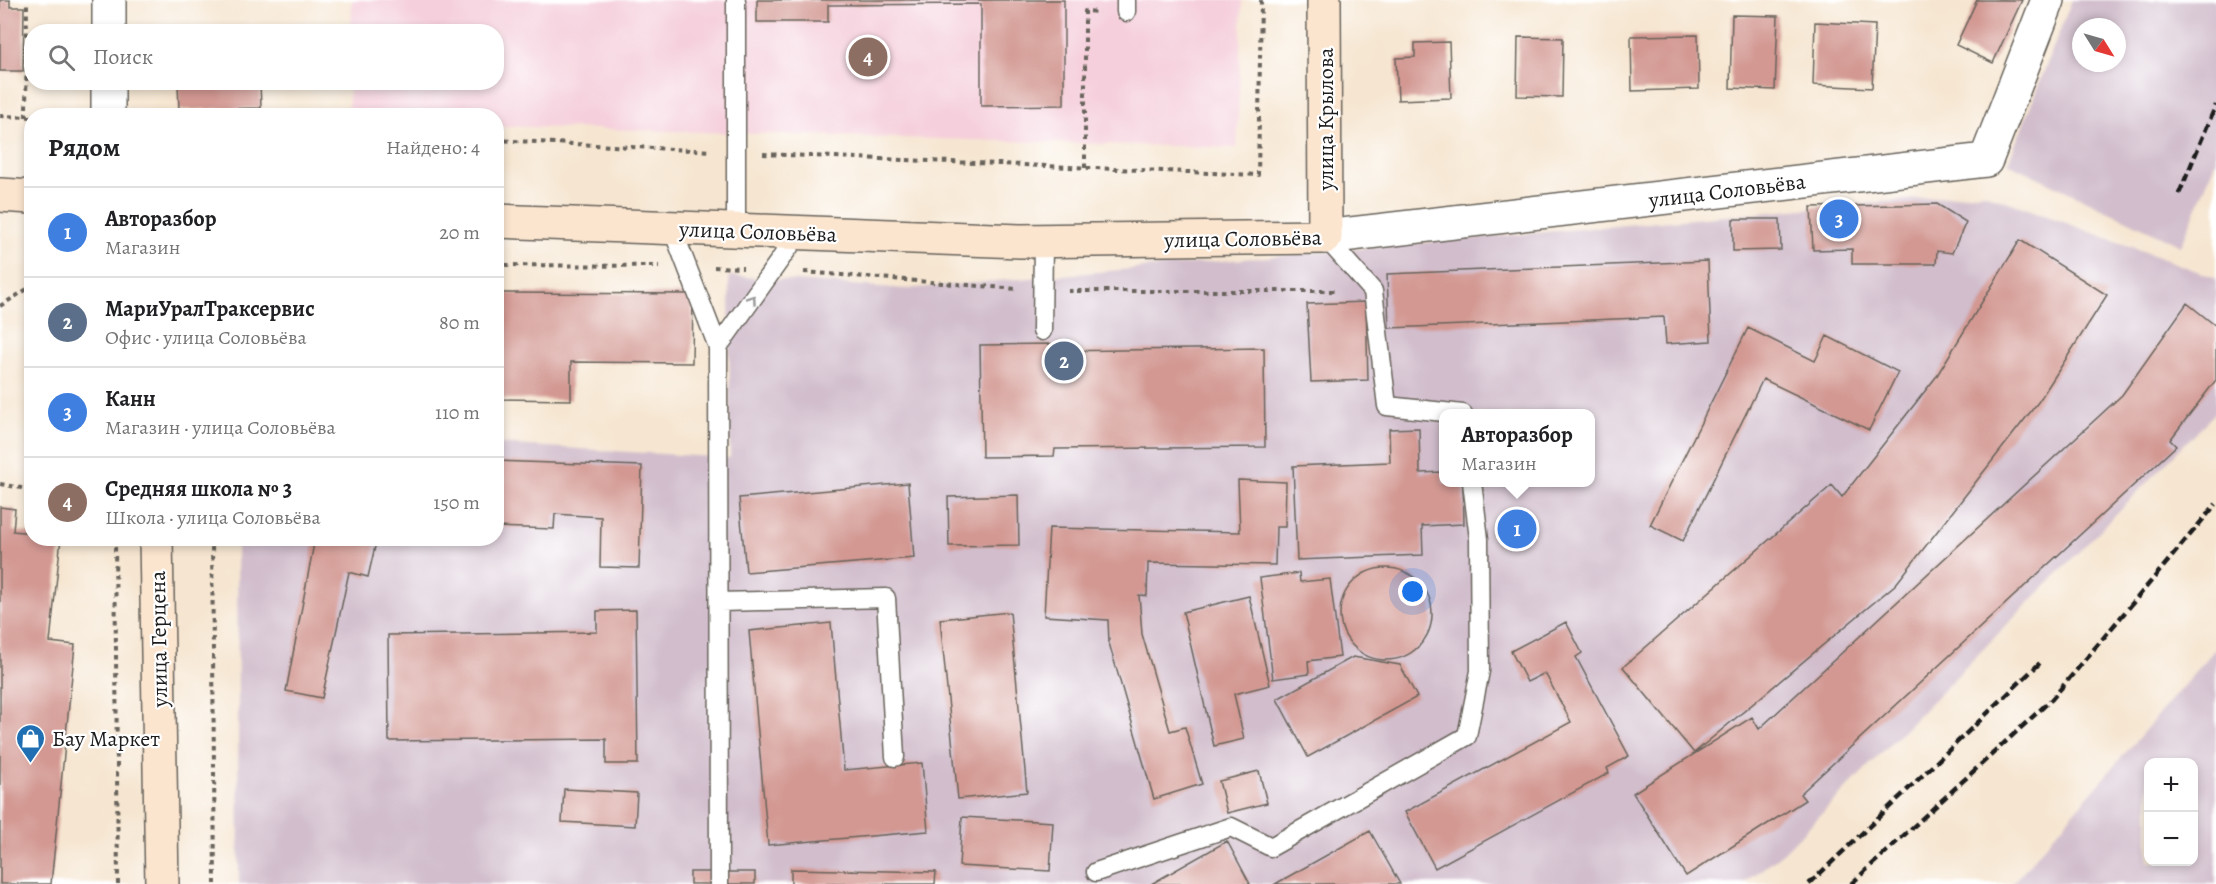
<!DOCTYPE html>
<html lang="ru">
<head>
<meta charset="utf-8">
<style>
  :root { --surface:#fff; --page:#f6f6f6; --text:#202124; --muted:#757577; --line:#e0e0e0; --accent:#1a73e8 }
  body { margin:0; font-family:Alegreya,serif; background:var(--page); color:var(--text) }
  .controls { position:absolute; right:18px; bottom:18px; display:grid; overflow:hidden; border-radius:12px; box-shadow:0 3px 9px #0003 }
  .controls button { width:54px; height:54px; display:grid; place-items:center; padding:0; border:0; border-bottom:2px solid var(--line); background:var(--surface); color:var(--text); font:30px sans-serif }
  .compass { position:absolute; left:2072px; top:18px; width:54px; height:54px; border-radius:50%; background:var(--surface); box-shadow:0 3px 9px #0003; rotate:127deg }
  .you { position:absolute; left:1413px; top:592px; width:21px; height:21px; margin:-15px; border:4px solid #fff; border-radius:50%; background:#1a73e8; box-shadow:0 0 0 9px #1a73e833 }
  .badge { display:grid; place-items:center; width:39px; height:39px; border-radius:50%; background:var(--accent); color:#fff; font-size:20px; font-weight:700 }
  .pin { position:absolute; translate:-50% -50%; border:3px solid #fff; box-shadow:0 2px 6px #0006 }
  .popup { position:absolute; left:1439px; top:409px; width:156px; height:78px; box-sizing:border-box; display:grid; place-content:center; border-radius:12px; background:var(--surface); filter:drop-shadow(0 2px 4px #0005); font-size:20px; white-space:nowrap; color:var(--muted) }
  .popup b { font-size:22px; color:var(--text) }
  .popup::after { content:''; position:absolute; left:50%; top:100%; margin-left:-12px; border:12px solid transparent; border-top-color:var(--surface) }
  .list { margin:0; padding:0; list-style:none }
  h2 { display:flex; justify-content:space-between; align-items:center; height:78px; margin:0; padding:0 24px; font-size:26px }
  h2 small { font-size:20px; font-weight:400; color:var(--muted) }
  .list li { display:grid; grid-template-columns:39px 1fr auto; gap:18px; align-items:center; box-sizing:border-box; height:90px; padding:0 24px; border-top:2px solid var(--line) }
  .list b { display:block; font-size:22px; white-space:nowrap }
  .list p { margin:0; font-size:20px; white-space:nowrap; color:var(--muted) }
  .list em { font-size:20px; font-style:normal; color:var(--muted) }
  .icon { flex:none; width:33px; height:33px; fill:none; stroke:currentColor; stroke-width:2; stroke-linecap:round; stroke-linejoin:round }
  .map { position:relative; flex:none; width:2216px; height:884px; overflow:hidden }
  .search { position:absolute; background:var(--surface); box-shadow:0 3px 9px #0003; left:24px; top:24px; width:480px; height:66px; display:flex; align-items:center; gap:15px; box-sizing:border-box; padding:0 21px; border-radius:24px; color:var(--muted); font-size:22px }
  .panel { position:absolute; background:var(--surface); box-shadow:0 3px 9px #0003; left:24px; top:108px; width:480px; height:438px; border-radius:24px }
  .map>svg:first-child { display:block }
</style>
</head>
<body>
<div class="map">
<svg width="2216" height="884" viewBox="0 0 2216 884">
  <rect width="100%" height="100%" fill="#fff"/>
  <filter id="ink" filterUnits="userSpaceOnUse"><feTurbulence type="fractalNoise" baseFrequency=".0167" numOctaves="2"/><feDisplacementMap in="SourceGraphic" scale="12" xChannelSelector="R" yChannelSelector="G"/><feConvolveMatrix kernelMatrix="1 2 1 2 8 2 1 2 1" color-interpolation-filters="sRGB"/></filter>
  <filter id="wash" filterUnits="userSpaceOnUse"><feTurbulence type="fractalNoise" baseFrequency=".008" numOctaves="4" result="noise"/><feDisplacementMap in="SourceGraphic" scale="24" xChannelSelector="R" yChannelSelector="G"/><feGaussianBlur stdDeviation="1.35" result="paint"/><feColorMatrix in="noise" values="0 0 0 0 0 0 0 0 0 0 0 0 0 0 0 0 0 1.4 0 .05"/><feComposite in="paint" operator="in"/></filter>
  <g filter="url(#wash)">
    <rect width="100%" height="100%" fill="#f6e6d1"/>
    <path fill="#f5cfdb" d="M352,0h890l-5,148 -740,-22 -1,-10h-148l1,-33 147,-1v-50l-145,-1z"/>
    <path fill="#d1bdcc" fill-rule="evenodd" d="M2072,0h144v160l-35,86 -173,-83zM2081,27h36v36h-36z
      M1984,193l232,85v134l-432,440 -41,32h-1504l-2,-345 259,-1 1,-94 233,14 -1,-182 177,13zM1444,414h147v68h-147z
      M2216,648v236h-204zM2148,762h46v100h-46z"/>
    <g id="blocks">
      <path fill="#d39892" d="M0,0h10v7h14l-1,64h-23z
        M757,0h307v105l-83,1v-102l-153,1v17h-71z
        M1977,0h45l-29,63 -37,-18z
        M1732,15l46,1 -3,74 -45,-2z
        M1815,22l60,3 -3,63 -59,-3z
        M1698,35l1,54 -67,2 -1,-55z
        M1518,37l45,1 -1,59 -45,-1z
        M1449,42l2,56 -53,2 -2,-42 19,-1v-14z
        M178,82h82l1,26 -82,2z
        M1937,204l29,18 -14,31 -15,-2 -1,13h-84v-15l-39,1 -2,-43z
        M1733,219h47l1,31 -48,1z
        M2020,240l87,55 -68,106 -143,183 -202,169 -71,-86 209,-182 10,12 94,-120z
        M1708,261l3,80 -45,3 -2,-27 -275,11 -2,-54z
        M496,293l197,1 -1,69 -121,-1v38l-75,-1z
        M1366,302l2,78 -57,2 -4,-78z
        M2187,303l29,23v54l-46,60 6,6 -376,348 5,6 -119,76 -53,-83 119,-76 7,12 363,-334z
        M1748,328l67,33 12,-25 71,36 -29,58 -106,-51 -80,162 -33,-16z
        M1053,344l1,7 210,-3 1,99 -210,2 -1,7 -72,1 -2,-112z
        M1419,428l1,45 23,-1v11h20l1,41 -42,2 1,29 -126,5 -4,-94 97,-4 -1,-33z
        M496,461l146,5 -3,102 -39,-1 1,-50 -46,-3 -1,15 -58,-2z
        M1238,480l48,2 -1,45h-9l-1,38 -127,-2 -1,33 -8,-1 3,39 28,97 15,-4 17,57 -48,15 -45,-156 -1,-23 -64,-4 5,-88 191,4z
        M908,483l6,75 -168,14 -7,-74z
        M1018,495l1,50 -70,1 -1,-49z
        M0,507l15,2 -2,22 19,2v5h29l-11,104 25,3 -24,239h-51z
        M315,538h62l-9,39 -19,-5 -27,126 -36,-7z
        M1340 614a46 46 0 1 1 92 0a46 46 0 1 1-92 0Z
        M1299,573l1,9 30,-3 10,78 -32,4 1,13 -36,5 -13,-101z
        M1249,596l21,89 -36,9 10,45 -30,7 -31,-134z
        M636,610l2,154h-32v-25l-217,2 -1,-106 209,-3v-21z
        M1010,612l17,180 -69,7 -18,-180z
        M1566,622l16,31 -6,4 53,99 -22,12 2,5 -174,95 -30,-56 166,-90 -26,-49 -18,9 -16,-31z
        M831,623l13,147 78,-7 6,68 -160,14 -19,-214z
        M1353,657l47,8 17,32 -109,60 -31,-58z
        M1259,771l8,32 -40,10 -8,-32z
        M564,789l73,4 -2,33 -73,-4z
        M962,817l91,5 -3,49 -91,-5z
        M1370,831l30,53h-125z
        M1227,841l23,43h-99z
        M791,869l145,3 -1,12h-144z
        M690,872h65v12h-65z"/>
    </g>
  </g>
  <g filter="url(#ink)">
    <use href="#blocks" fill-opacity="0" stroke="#68635b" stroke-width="1.5"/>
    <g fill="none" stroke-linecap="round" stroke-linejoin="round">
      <defs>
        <path id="lane" d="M736,0v230
          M1126,12v-12
          M672,228l46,119 1,537
          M1325,237l48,54 14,115 76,8
          M1042,331l1,-90
          M718,347l81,-114
          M719,602l167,-4 9,159
          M1096,872l135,-45 40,20 196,-111 13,-65 -1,-132 -7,-57"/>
        <path id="street" d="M109,32v-32
          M108,116v-34
          M1325,237l661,-77 62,-160"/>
        <path id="secondary" d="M0,195l32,2
          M496,221l524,20 305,-4 -1,-237
          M156,538l6,346"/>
      </defs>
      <use href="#lane" stroke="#68635b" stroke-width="21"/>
      <use href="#street" stroke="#68635b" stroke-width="36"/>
      <use href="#secondary" stroke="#68635b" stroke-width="36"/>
      <path stroke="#68635b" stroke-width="4" stroke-dasharray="4.5 4.5" stroke-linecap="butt" d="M0,116l32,1
        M26,117l1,-117
        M496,140l215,11
        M763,154l495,21 3,-175
        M1085,168v-157l14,1
        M496,265l163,1
        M714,267l29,1
        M804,272l214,17
        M1068,291h268
        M0,306l32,-20
        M0,484l32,6
        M115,538l3,346
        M212,538l3,346"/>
      <use href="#lane" stroke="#fff" stroke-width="18"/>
      <use href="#street" stroke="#fff" stroke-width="33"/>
      <use href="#secondary" stroke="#fbe5cf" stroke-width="33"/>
      <path stroke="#1c1c1c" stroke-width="4.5" stroke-dasharray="9 4.5" stroke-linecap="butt" d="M2179,194l37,-89
        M1809,884l234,-224
        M1851,884l201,-185 164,-195"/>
    </g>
    <defs><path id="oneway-chevron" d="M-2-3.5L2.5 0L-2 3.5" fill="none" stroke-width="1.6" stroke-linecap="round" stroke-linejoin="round" transform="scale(1.5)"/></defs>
    <use stroke="#999" href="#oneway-chevron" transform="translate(752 299) rotate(-55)"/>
  </g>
  <defs>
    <symbol id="shop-pin" viewBox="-11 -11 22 30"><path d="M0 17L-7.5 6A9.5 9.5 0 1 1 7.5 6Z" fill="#1f6fb2" stroke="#fff"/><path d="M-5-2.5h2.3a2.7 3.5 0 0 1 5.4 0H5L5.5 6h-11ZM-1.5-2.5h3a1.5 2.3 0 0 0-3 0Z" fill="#fff"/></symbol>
  </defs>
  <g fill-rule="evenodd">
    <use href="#shop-pin" x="14" y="722" width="33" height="45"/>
  </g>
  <g text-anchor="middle" stroke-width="4.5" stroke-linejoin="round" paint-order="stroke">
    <g font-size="22" fill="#1c1c1c" stroke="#fff">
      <text transform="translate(1325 119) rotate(-90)" y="8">улица Крылова</text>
      <text transform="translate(1727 190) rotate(-7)" y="8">улица Соловьёва</text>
      <text transform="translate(758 231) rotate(2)" y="8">улица Соловьёва</text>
      <text transform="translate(1243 238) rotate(-1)" y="8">улица Соловьёва</text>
      <text transform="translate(158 639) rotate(-91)" y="8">улица Герцена</text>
    </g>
    <g font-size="22" fill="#1c1c1c" stroke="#fff" text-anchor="start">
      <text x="52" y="746">Бау Маркет</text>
    </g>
  </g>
</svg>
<div class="controls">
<button>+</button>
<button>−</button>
</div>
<svg class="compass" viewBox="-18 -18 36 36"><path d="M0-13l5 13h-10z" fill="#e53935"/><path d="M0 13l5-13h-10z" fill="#757577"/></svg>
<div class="you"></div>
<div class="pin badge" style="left:1517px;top:529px;background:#3f7fe0">1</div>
<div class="popup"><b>Авторазбор</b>Магазин</div>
<div class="pin badge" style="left:1064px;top:361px;background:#5c6f8a">2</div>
<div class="pin badge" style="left:1839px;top:219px;background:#3f7fe0">3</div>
<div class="pin badge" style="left:868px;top:57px;background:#8d6e63">4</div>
<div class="search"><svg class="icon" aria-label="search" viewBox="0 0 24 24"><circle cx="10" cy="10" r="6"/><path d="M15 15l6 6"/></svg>Поиск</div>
<section class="panel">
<h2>Рядом<small>Найдено: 4</small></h2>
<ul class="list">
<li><span class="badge" style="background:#3f7fe0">1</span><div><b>Авторазбор</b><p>Магазин</p></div><em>20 m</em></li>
<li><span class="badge" style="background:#5c6f8a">2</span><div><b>МариУралТраксервис</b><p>Офис · улица Соловьёва</p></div><em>80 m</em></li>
<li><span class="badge" style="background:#3f7fe0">3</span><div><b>Канн</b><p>Магазин · улица Соловьёва</p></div><em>110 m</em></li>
<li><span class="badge" style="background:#8d6e63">4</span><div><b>Средняя школа № 3</b><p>Школа · улица Соловьёва</p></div><em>150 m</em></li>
</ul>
</section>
</div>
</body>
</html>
